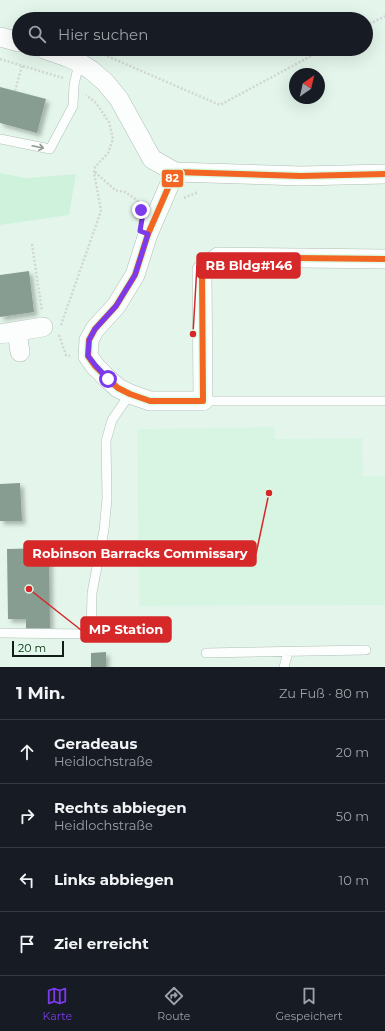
<!DOCTYPE html>
<html lang="de">
<head>
<meta charset="utf-8">
<style>
  :root { --surface:#171b24; --page:#20242c; --text:#f1f3f6; --muted:#9ea1a6; --line:#363941; --accent:#7c3aed }
  body { margin:0; font-family:Montserrat,sans-serif; background:var(--page); color:var(--text) }
  .compass { position:absolute; left:289px; top:68px; width:36px; height:36px; border-radius:50%; background:var(--surface); box-shadow:0 4px 16px #0002; rotate:34deg }
  .scale { position:absolute; left:12px; bottom:10px; width:52px; box-sizing:border-box; padding-left:4px; border:2px solid #121e17; border-top:0; font-size:11px; line-height:14px; white-space:nowrap; color:#121e17; -webkit-text-stroke:3px #ddfde9; paint-order:stroke }
  .stop { position:absolute; width:12px; height:12px; margin:-9px; border:3px solid #7c3aed; border-radius:50%; background:#fff }
  .stop.end { background:#7c3aed; border-color:#fff; box-shadow:0 1px 4px #0008 }
  .list { margin:0; padding:0; list-style:none }
  h2 { display:flex; justify-content:space-between; align-items:center; height:52px; margin:0; padding:0 16px; font-size:17px }
  h2 small { font-size:13px; font-weight:400; color:var(--muted) }
  .list li { display:grid; grid-template-columns:26px 1fr auto; gap:12px; align-items:center; box-sizing:border-box; height:64px; padding:0 16px; border-top:1px solid var(--line) }
  .list b { display:block; font-size:15px; white-space:nowrap }
  .list p { margin:0; font-size:13px; white-space:nowrap; color:var(--muted) }
  .list em { font-size:13px; font-style:normal; color:var(--muted) }
  .icon { flex:none; width:22px; height:22px; fill:none; stroke:currentColor; stroke-width:2; stroke-linecap:round; stroke-linejoin:round }
  .map { position:relative; flex:none; width:385px; height:667px; overflow:hidden }
  .search { position:absolute; background:var(--surface); box-shadow:0 4px 16px #0002; left:12px; right:12px; top:12px; height:44px; display:flex; align-items:center; gap:10px; box-sizing:border-box; padding:0 14px; border-radius:22px; color:var(--muted); font-size:15px }
  .sheet { height:308px; background:var(--surface) }
  nav { display:flex; justify-content:space-around; align-items:center; box-sizing:border-box; height:56px; border-top:1px solid var(--line); background:var(--surface); font-size:11px; color:var(--muted) }
  nav a { display:grid; justify-items:center; gap:2px }
  nav .on { color:var(--accent) }
  .map>svg:first-child { display:block }
</style>
</head>
<body>
<div class="map">
<svg width="385" height="667" viewBox="0 0 385 667">
  <defs>
    <filter id="shadow"><feDropShadow dx="3.5" dy="3.5" stdDeviation="2" flood-color="#0004"/></filter>
  </defs>
  <rect width="100%" height="100%" fill="#e4f6eb"/>
  <path fill="#d8f5e3" d="M275,427v12l87,-1 1,38h22v129l-246,1 -2,-177z"/>
  <path fill="#cff2dd" d="M0,173l26,5 50,-4 -7,41 -69,10z"/>
  <path fill="#889d91" filter="url(#shadow)" d="M0,87l46,12 -9,34 -37,-10z
    M29,271l5,41 -34,5v-42z
    M20,483l2,38h-22v-37z
    M49,548l1,80 -24,1v-10h-18l-1,-70z
    M106,652v15h-15v-14z"/>
  <g fill="none" stroke-linecap="round" stroke-linejoin="round">
    <defs>
      <path id="service" d="M0,139l50,10 23,-43 1,-21 5,-22
        M203,401h182
        M0,633l91,1 1,-41 12,-63 3,-31 -1,-58 6,-21 18,-26
        M206,653l160,-3
        M284,667l4,-15"/>
      <path id="minor" d="M0,37l19,5
        M44,49l23,8 13,6 11,7 14,12 14,17 33,60 23,13
        M385,174l-84,2 -126,-4 -27,62 -13,41 -19,31 -21,23 -6,11 -1,16 7,10 13,13 10,9 12,6 20,7h53l-1,-131 16,-13 167,2
        M17,331l3,21
        M0,334l43,-7"/>
    </defs>
    <use href="#service" stroke="#b0beb6" stroke-width="10"/>
    <use href="#minor" stroke="#b0beb6" stroke-width="20"/>
    <path stroke="#d1d6d3" stroke-width="2.5" stroke-dasharray="2 2" stroke-linecap="butt" d="M366,26l19,-10
      M100,53l120,52 104,-56
      M0,59l63,19
      M15,91l7,-25
      M95,172l20,18 10,2 12,8 3,7
      M184,198l14,-6
      M32,244l10,67
      M61,325l40,-114 -7,-39 1,-5 13,-14 5,-14 -4,-17 -13,-19 -10,-8
      M59,335l7,20 4,1"/>
    <use href="#service" stroke="#fbfefc" stroke-width="9"/>
    <use href="#minor" stroke="#fbfefc" stroke-width="19"/>
    <defs>
      <path id="bus-1" d="M385,174l-84,2 -126,-4 -27,62 -13,41 -19,31 -21,23 -6,11 -1,16 7,10 13,13 10,9 12,6 20,7h53l-1,-131 16,-13 167,2"/>
    </defs>
    <use href="#bus-1" stroke="#ddfde9" stroke-width="9"/>
    <use href="#bus-1" stroke="#f26522" stroke-width="6"/>
  </g>
  <defs><path id="oneway-shaft" d="M-6 0H5M1.5-3L5.5 0L1.5 3" fill="none" stroke-width="1.6" stroke-linecap="round" stroke-linejoin="round"/></defs>
  <use stroke="#929995" href="#oneway-shaft" transform="translate(38 147) rotate(12)"/>
  <g fill="none" stroke-linecap="round" stroke-linejoin="round">
    <path stroke="#7c3aed" stroke-width="5" d="M108,379l-12,-13 -8,-10 1,-16 6,-11 21,-23 19,-31 13,-41 -8,-3 2,-12 -1,-9"/>
  </g>
  <path fill="none" stroke="#d62828" stroke-width="1.5" d="M193 334L197 265M269 493L256 554M29 589L81 630"/>
  <g fill="#d62828" stroke="#ddfde9" stroke-width="1.5">
    <circle cx="193" cy="334" r="4"/>
    <circle cx="269" cy="493" r="4"/>
    <circle cx="29" cy="589" r="4"/>
  </g>
  <g fill="#d62828" stroke="#d62828" stroke-width="1.5">
    <rect x="197" y="253" width="103" height="25" rx="4"/>
    <rect x="24" y="541" width="232" height="25" rx="4"/>
    <rect x="81" y="617" width="90" height="25" rx="4"/>
  </g>
  <g font-size="13" text-anchor="middle" font-weight="bold" fill="#fff">
    <text x="249" y="270">RB Bldg#146</text>
    <text x="140" y="558">Robinson Barracks Commissary</text>
    <text x="126" y="634">MP Station</text>
  </g>
  <rect stroke="#ddfde9" stroke-width="1.5" x="161" y="169" width="23" height="19" rx="4" fill="#f26522"/>
  <g font-size="11" text-anchor="middle" font-weight="bold" fill="#fff">
    <text x="172" y="182">82</text>
  </g>
</svg>
<svg class="compass" viewBox="-18 -18 36 36"><path d="M0-13l5 13h-10z" fill="#e53935"/><path d="M0 13l5-13h-10z" fill="#9ea1a6"/></svg>
<div class="scale">20 m</div>
<div class="stop" style="left:108px;top:379px"></div>
<div class="stop end" style="left:141px;top:210px"></div>
<div class="search"><svg class="icon" aria-label="search" viewBox="0 0 24 24"><circle cx="10" cy="10" r="6"/><path d="M15 15l6 6"/></svg>Hier suchen</div>
</div>
<section class="sheet">
<h2>1 Min.<small>Zu Fuß · 80 m</small></h2>
<ul class="list">
<li><svg class="icon" aria-label="ahead" viewBox="0 0 24 24"><path d="M12 20V5M6 11l6-6 6 6"/></svg><div><b>Geradeaus</b><p>Heidlochstraße</p></div><em>20 m</em></li>
<li><svg class="icon" aria-label="right" viewBox="0 0 24 24"><path d="M7 20v-9h11M14 6l5 5-5 5"/></svg><div><b>Rechts abbiegen</b><p>Heidlochstraße</p></div><em>50 m</em></li>
<li><svg class="icon" aria-label="left" viewBox="0 0 24 24"><path d="M17 20v-9H6M10 6l-5 5 5 5"/></svg><div><b>Links abbiegen</b></div><em>10 m</em></li>
<li><svg class="icon" aria-label="arrive" viewBox="0 0 24 24"><path d="M6 21V4h12l-3 4 3 4H6"/></svg><div><b>Ziel erreicht</b></div></li>
</ul>
</section>
<nav>
<a class="on"><svg class="icon" aria-label="map" viewBox="0 0 24 24"><path d="M3 6l6-2 6 2 6-2v14l-6 2-6-2-6 2zM9 4v14M15 6v14"/></svg>Karte</a>
<a><svg class="icon" aria-label="directions" viewBox="0 0 24 24"><path d="M12 3l9 9-9 9-9-9zM9 14v-3h6M13 9l2 2-2 2"/></svg>Route</a>
<a><svg class="icon" aria-label="saved" viewBox="0 0 24 24"><path d="M7 4h10v16l-5-4-5 4z"/></svg>Gespeichert</a>
</nav>
</body>
</html>
